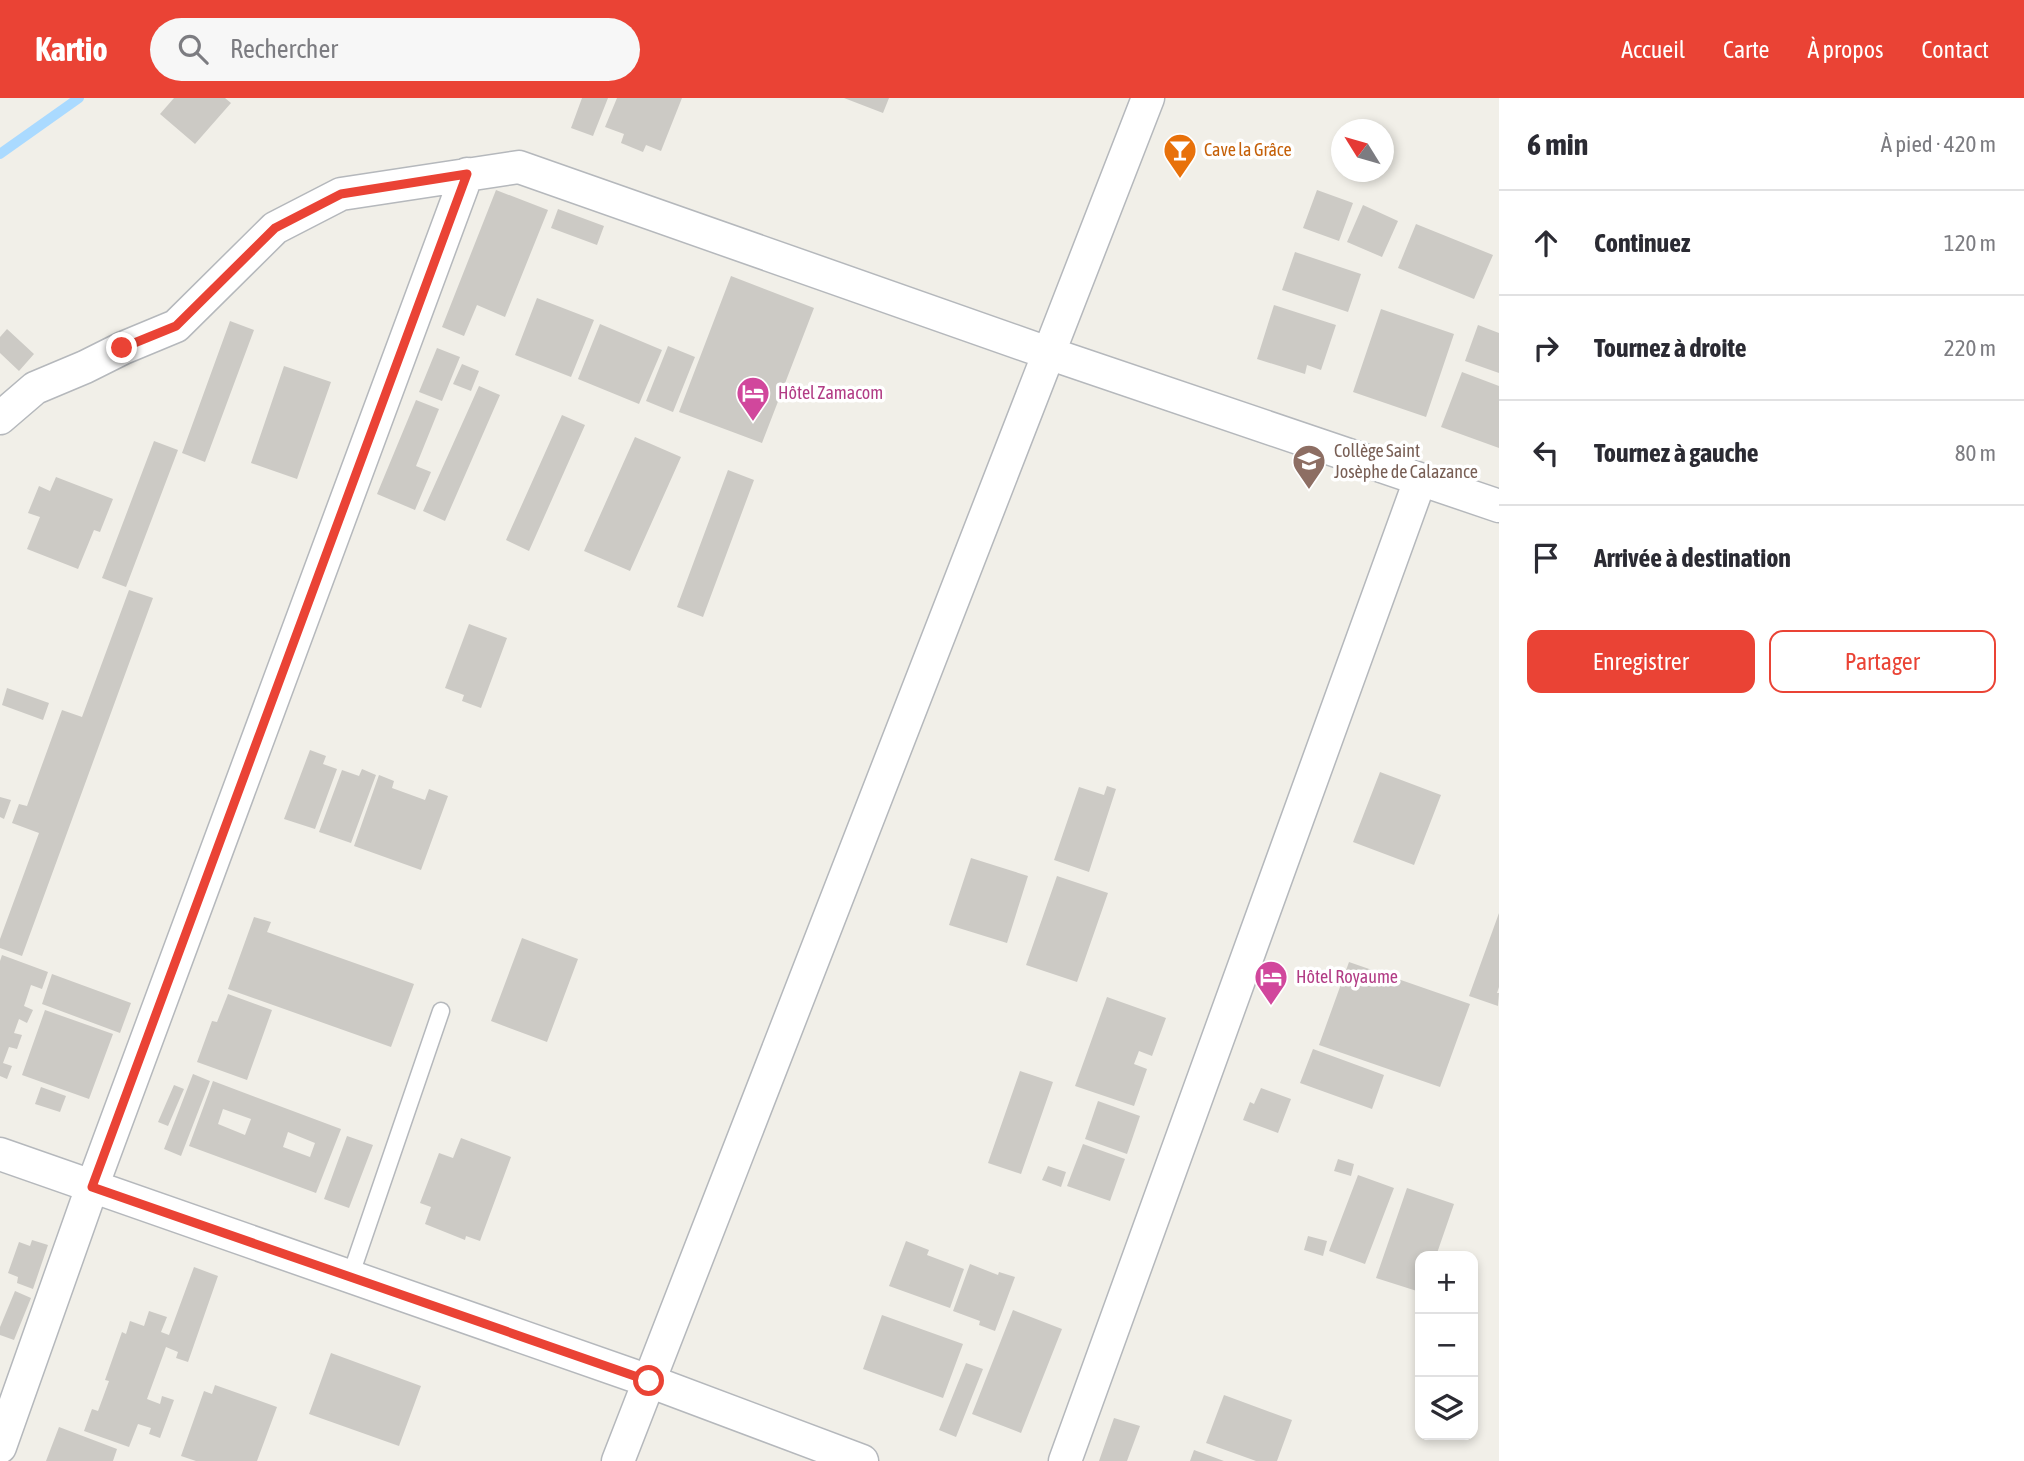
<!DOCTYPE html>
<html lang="fr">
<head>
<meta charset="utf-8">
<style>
  :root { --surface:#fff; --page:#f7f7f7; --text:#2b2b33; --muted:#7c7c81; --line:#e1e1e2; --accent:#ea4335 }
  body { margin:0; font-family:"Asap Condensed",sans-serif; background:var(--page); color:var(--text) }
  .controls { position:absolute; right:21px; bottom:21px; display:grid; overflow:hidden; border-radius:14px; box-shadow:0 4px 10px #0003 }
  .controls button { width:63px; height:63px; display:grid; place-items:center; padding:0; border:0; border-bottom:2px solid var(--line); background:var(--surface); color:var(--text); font:35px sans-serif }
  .compass { position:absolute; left:1331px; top:21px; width:63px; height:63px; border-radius:50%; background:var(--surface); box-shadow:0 4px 10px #0003; rotate:307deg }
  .stop { position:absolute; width:21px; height:21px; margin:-16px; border:5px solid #ea4335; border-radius:50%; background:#fff }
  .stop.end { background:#ea4335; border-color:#fff; box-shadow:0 2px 7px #0008 }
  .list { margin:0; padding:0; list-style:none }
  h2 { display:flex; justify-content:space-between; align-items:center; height:91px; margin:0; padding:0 28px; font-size:30px }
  h2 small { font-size:23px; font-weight:400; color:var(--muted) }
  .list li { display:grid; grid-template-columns:46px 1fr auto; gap:21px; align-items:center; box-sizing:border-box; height:105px; padding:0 28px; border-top:2px solid var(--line) }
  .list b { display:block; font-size:26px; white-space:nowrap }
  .list em { font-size:23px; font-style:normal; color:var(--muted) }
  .actions { display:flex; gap:14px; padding:21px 28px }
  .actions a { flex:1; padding:16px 0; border:2px solid var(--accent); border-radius:14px; text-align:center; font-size:24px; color:var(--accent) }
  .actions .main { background:var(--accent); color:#fff }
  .icon { flex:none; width:38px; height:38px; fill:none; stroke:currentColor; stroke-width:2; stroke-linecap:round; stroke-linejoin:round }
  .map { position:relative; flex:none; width:1499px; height:1363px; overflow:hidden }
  header { display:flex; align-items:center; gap:42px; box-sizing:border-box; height:98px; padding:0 35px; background:var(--accent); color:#fff }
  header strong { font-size:33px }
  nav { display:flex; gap:38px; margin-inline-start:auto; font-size:24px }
  .search { width:490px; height:63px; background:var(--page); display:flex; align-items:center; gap:18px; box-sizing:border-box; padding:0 24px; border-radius:38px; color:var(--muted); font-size:26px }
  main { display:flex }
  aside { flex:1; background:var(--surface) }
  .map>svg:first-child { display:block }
</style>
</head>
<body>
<header>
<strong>Kartio</strong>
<div class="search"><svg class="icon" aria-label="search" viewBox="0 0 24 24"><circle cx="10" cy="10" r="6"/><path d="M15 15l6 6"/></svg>Rechercher</div>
<nav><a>Accueil</a><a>Carte</a><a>À propos</a><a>Contact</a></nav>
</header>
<main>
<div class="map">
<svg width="1499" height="1363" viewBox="0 0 1499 1363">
  <rect width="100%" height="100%" fill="#f1efe8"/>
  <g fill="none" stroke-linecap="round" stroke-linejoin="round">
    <path stroke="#aadaff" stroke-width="10" d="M0,56l79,-56"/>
  </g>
  <path fill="#cccac5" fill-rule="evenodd" d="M174,0h51l6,5 -36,41 -35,-30z
    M582,0h26l-15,38 -22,-8z
    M617,0h65l-21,53 -15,-6 -3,7 -22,-9 3,-9 -19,-7z
    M844,0h45l-6,15z
    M496,92l52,20 -43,107 -28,-12 -13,31 -22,-9z
    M1317,92l36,13 -14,38 -36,-13z
    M1363,107l35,16 -16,36 -35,-15z
    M558,111l46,17 -7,19 -46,-17z
    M1416,126l77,31 -19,44 -76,-31z
    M1295,154l66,22 -13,38 -66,-22z
    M731,178l83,32 -52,135 -83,-31z
    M537,200l57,22 -23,57 -56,-22z
    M1274,207l62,20 -15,45 -14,-5 -2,9 -48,-15z
    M1381,211l73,25 -28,83 -73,-25z
    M230,223l24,9 -49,132 -23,-9z
    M600,226l62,26 -23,54 -61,-25z
    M1478,227l21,8v40l-34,-12z
    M7,231l27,25 -15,17 -19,-18v-16z
    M668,248l27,11 -22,55 -27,-11z
    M437,250l23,9 -18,44 -23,-9z
    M462,266l17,7 -8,20 -18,-7z
    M284,268l47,16 -34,97 -46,-16z
    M1462,274l37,14v62l-58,-21z
    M479,288l21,9 -55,126 -22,-10z
    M416,302l23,9 -23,57 15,6 -16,38 -38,-16z
    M562,317l23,10 -56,126 -23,-11z
    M635,339l46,20 -51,114 -46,-20z
    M154,343l24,9 -52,137 -24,-9z
    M728,372l26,10 -51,137 -26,-10z
    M56,379l57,22 -13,33 -6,-2 -16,39 -51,-20 13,-32 -12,-4 11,-27 11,5z
    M129,492l24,8 -131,358 -22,-8v-9l39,-106 -27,-10 7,-19 8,2 35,-96 20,7z
    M469,526l38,14 -26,70 -19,-7 2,-6 -19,-7z
    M7,590l42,15 -6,17 -41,-15z
    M310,652l16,6 -3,8 14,5 -22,60 -31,-10z
    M362,671l14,6 -25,68 -32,-11 23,-62 17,6z
    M1380,674l61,23 -27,70 -61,-23z
    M379,677l15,6 -2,7 33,12 4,-11 19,7 -27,74 -67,-24z
    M1107,688l9,3 -27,83 -35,-12 25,-73 25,8z
    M0,699l11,3 -7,19 -4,-2z
    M971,760l57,18 -21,67 -58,-18z
    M1057,778l51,17 -31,89 -51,-17z
    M1499,815v74l-2,6h2l-1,13 -29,-10z
    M254,819l17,5 -4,10 147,52 -23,63 -163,-58z
    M522,840l56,21 -31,83 -56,-21z
    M2,857l46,17 -6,17 -11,-4 -7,21 9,4 -6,13 -8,-4 -5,14 8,2 -5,14 -8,-2 -6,16 9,3 -5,13 -7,-3v-115z
    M1349,864l121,42 -30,83 -121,-42z
    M52,876l79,29 -11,30 -78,-29z
    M228,896l44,16 -25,70 -50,-18 15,-41 5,1z
    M1107,899l59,21 -14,38 -13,-5 -5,13 13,5 -13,37 -59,-20z
    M45,912l68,24 -24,65 -67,-24z
    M1313,951l71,26 -12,34 -72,-26z
    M1020,973l33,11 -32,92 -33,-11z
    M193,976l17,7 -29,75 -17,-7z
    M213,983l128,48 -25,64 -127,-47zM223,1011l28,10 -6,16 -27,-11zM288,1034l27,11 -5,14 -27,-10z
    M174,987l10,4 -16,37 -10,-4z
    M41,989l25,9 -6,16 -25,-8z
    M1261,990l30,11 -13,34 -35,-13 7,-18 4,2z
    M1098,1003l42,15 -13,38 -42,-15z
    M347,1038l26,9 -24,63 -25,-9z
    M461,1040l50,19 -31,84 -14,-5 -1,4 -40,-16 6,-17 -11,-4 19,-50 14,5z
    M1083,1046l42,15 -15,42 -43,-15z
    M1338,1061l16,5 -3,12 -17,-5z
    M1048,1068l18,6 -5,15 -19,-7z
    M1358,1077l36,13 -29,76 -36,-13z
    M1407,1090l47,16 -18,52h-16v36l-44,-14z
    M1308,1138l19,5 -4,15 -19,-6z
    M32,1142l16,5 -15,44 -16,-6 1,-6 -10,-4 11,-31 11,4z
    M906,1143l23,9 -2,5 37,14 -14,39 -61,-22z
    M970,1166l28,11 1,-3 16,5 -20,54 -16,-6 1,-4 -27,-10z
    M194,1169l24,9 -30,86 -12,-4 2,-6 -12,-5 -19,52 13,5 2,-8 12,4 -14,38 -11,-4 2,-6 -13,-4 -9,23 -45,-16 8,-22 6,2 11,-30 -4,-1 17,-48 4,2 4,-13 14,5 5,-15 18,6 -6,15 8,3z
    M15,1193l16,7 -17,42 -14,-5v-8z
    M1013,1212l49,19 -41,104 -49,-19z
    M882,1217l81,29 -20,54 -80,-29z
    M331,1255l90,33 -22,60 -90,-32z
    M966,1265l17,6 -27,68 -17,-7z
    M215,1287l62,22 -20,54h-61l-15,-5 23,-65 8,3z
    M1224,1297l68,25 -15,41h-21l-50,-18z
    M1114,1320l26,8 -13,35h-28z
    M59,1329l58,22 -4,12h-67z
    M1194,1352l30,11h-34z"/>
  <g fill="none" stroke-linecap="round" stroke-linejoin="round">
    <defs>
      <path id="lane" d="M350,1179l91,-266"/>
      <path id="street" d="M0,320l35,-30 50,-21 38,-19 53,-22 99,-98 66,-34 178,-27 529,186 451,153
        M0,1056l649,227 213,80
        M0,1349l92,-260 375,-1013
        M618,1363l530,-1363
        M1065,1363l355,-981"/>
    </defs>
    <use href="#lane" stroke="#b5b8bc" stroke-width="19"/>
    <use href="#street" stroke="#b5b8bc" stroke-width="35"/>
    <use href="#lane" stroke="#fff" stroke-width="16"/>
    <use href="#street" stroke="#fff" stroke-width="32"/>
  </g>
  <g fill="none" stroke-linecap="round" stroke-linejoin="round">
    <path stroke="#ea4335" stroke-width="9" d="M122,250l54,-22 99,-98 66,-34 126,-20 -375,1013 557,194"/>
  </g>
  <defs>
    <symbol id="bar-pin" viewBox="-11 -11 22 30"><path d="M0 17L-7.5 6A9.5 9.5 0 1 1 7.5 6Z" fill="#e8710a" stroke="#fff"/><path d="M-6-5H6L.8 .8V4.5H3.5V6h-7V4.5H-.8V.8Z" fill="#fff"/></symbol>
    <symbol id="hotel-pin" viewBox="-11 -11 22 30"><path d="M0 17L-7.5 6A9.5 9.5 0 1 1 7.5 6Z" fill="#d1479c" stroke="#fff"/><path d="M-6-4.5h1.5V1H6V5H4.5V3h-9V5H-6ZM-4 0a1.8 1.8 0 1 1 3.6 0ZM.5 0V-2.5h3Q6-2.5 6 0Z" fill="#fff"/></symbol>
    <symbol id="school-pin" viewBox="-11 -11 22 30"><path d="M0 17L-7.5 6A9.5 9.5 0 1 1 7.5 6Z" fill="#8d6e63" stroke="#fff"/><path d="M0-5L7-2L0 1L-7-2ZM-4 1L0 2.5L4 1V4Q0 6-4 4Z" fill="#fff"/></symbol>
  </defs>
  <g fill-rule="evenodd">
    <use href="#bar-pin" x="1161" y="33" width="38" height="52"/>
    <use href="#hotel-pin" x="734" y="276" width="38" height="52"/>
    <use href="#school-pin" x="1290" y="344" width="38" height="52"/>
    <use href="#hotel-pin" x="1252" y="860" width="38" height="52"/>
  </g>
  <g text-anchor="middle" stroke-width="7" stroke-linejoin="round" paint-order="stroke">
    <g font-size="18" fill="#c56008" stroke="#fff" text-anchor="start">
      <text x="1204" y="58">Cave la Grâce</text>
    </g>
    <g font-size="18" fill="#b23c85" stroke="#fff" text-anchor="start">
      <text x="778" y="301">Hôtel Zamacom</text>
      <text x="1296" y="885">Hôtel Royaume</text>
    </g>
    <g font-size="18" fill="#785e54" stroke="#fff" text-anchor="start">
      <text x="1334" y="359">Collège Saint<tspan x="1334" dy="21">Josèphe de Calazance</tspan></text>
    </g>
  </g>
</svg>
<div class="controls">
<button>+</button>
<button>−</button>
<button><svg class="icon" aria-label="layers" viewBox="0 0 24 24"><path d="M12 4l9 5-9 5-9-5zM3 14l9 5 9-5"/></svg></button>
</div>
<svg class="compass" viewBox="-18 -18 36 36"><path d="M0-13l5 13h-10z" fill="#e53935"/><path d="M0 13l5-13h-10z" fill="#7c7c81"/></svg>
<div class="stop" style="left:649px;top:1283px"></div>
<div class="stop end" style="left:122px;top:250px"></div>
</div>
<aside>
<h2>6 min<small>À pied · 420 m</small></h2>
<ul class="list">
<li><svg class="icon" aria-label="ahead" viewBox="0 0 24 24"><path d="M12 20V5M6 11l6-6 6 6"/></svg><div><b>Continuez</b></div><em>120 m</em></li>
<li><svg class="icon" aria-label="right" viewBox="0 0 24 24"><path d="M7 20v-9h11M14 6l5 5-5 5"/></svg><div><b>Tournez à droite</b></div><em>220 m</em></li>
<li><svg class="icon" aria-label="left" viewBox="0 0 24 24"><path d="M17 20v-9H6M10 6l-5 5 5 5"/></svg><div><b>Tournez à gauche</b></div><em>80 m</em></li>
<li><svg class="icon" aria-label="arrive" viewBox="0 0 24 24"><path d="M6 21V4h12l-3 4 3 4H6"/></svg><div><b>Arrivée à destination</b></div></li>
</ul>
<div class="actions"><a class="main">Enregistrer</a><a>Partager</a></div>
</aside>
</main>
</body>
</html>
